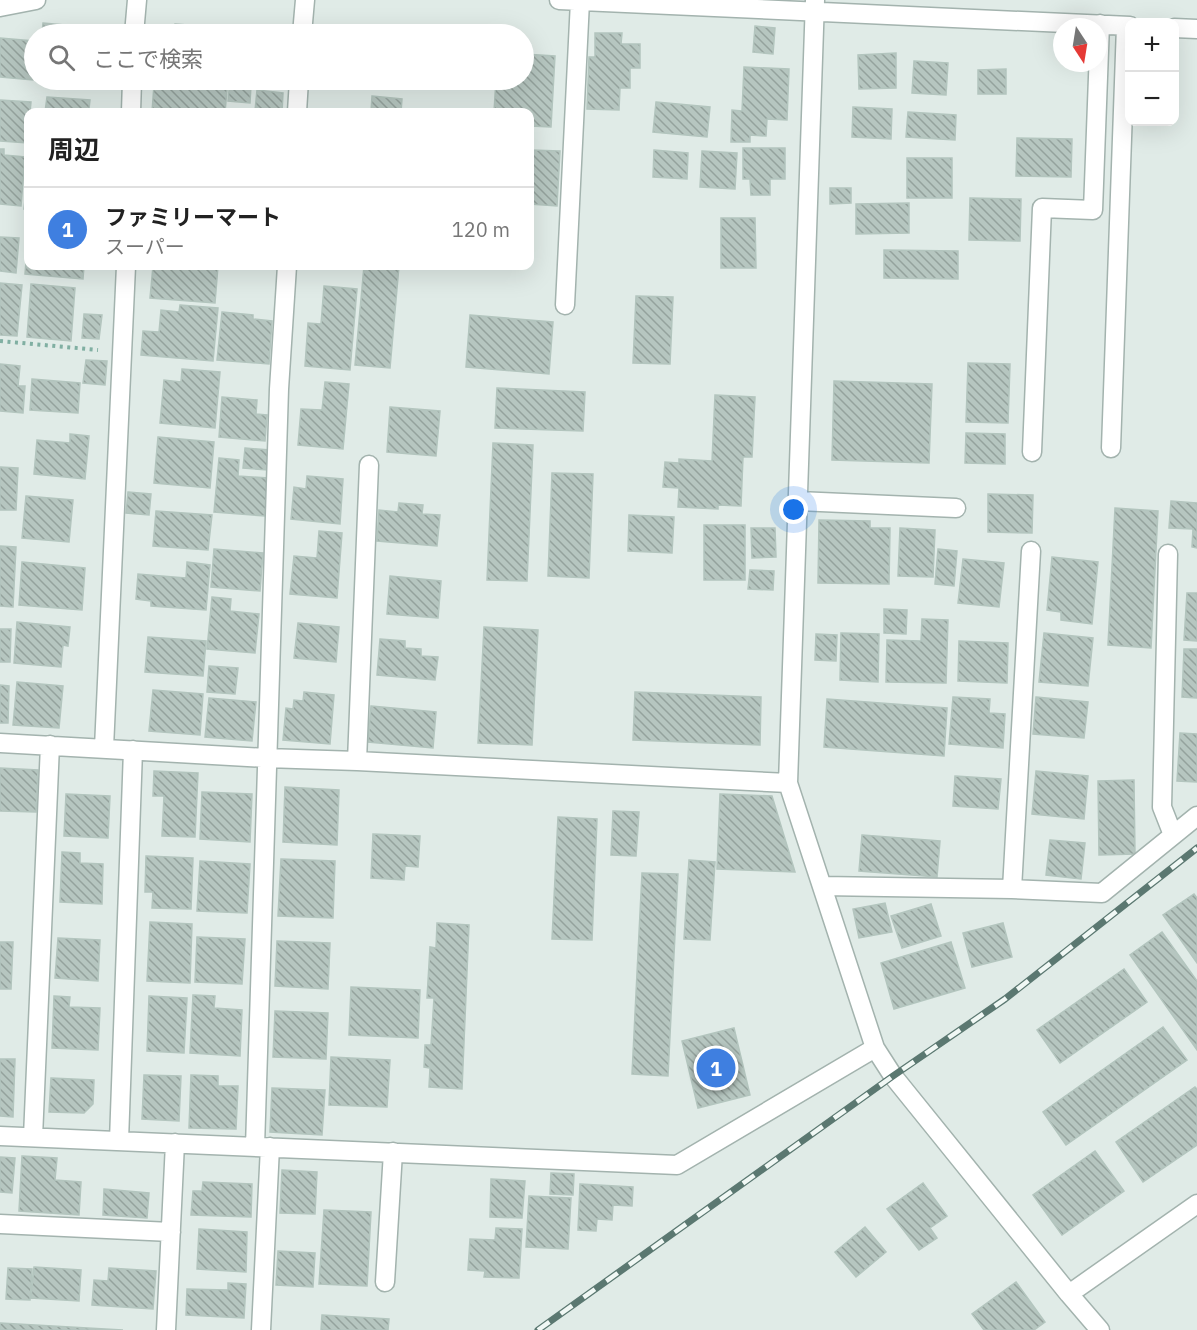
<!DOCTYPE html>
<html lang="ja">
<head>
<meta charset="utf-8">
<style>
  :root { --surface:#fff; --page:#f6f6f6; --text:#222; --muted:#767676; --line:#e0e0e0; --accent:#d93025 }
  body { margin:0; font-family:"IBM Plex Sans","Noto Sans JP",sans-serif; background:var(--page); color:var(--text) }
  .controls { position:absolute; right:18px; top:18px; display:grid; overflow:hidden; border-radius:12px; box-shadow:0 6px 24px #0002 }
  .controls button { width:54px; height:54px; display:grid; place-items:center; padding:0; border:0; border-bottom:2px solid var(--line); background:var(--surface); color:var(--text); font:30px sans-serif }
  .compass { position:absolute; left:1053px; top:18px; width:54px; height:54px; border-radius:50%; background:var(--surface); box-shadow:0 6px 24px #0002; rotate:168deg }
  .you { position:absolute; left:794px; top:510px; width:21px; height:21px; margin:-15px; border:4px solid #fff; border-radius:50%; background:#1a73e8; box-shadow:0 0 0 9px #1a73e833 }
  .badge { display:grid; place-items:center; width:39px; height:39px; border-radius:50%; background:var(--accent); color:#fff; font-size:20px; font-weight:700 }
  .pin { position:absolute; translate:-50% -50%; border:3px solid #fff; box-shadow:0 2px 6px #0006 }
  .list { margin:0; padding:0; list-style:none }
  h2 { display:flex; justify-content:space-between; align-items:center; height:78px; margin:0; padding:0 24px; font-size:26px }
  h2 small { font-size:20px; font-weight:400; color:var(--muted) }
  .list li { display:grid; grid-template-columns:39px 1fr auto; gap:18px; align-items:center; box-sizing:border-box; height:84px; padding:0 24px; border-top:2px solid var(--line) }
  .list b { display:block; font-size:22px; white-space:nowrap }
  .list p { margin:0; font-size:20px; white-space:nowrap; color:var(--muted) }
  .list em { font-size:20px; font-style:normal; color:var(--muted) }
  .icon { flex:none; width:33px; height:33px; fill:none; stroke:currentColor; stroke-width:2; stroke-linecap:round; stroke-linejoin:round }
  .map { position:relative; flex:none; width:1197px; height:1330px; overflow:hidden }
  .search { position:absolute; background:var(--surface); box-shadow:0 6px 24px #0002; left:24px; top:24px; width:510px; height:66px; display:flex; align-items:center; gap:15px; box-sizing:border-box; padding:0 21px; border-radius:33px; color:var(--muted); font-size:22px }
  .panel { position:absolute; background:var(--surface); box-shadow:0 6px 24px #0002; left:24px; top:108px; width:510px; height:162px; border-radius:12px }
  .map>svg:first-child { display:block }
</style>
</head>
<body>
<div class="map">
<svg width="1197" height="1330" viewBox="0 0 1197 1330">
  <defs>
    <pattern id="building-back-hatch" width="6" height="6" patternUnits="userSpaceOnUse" patternTransform="scale(1.5)"><rect width="6" height="6" fill="#b6c6c0"/><path d="M-1 5l2 2M0 0l6 6M5-1l2 2" fill="none" stroke="#94a29d"/></pattern>
  </defs>
  <rect width="100%" height="100%" fill="#e0ebe7"/>
  <path fill="url(#building-back-hatch)" stroke="#b3c5be" stroke-width="1.5" d="M43,23l66,6 -1,5h-66z
    M175,24l52,4 -1,6h-52z
    M755,26l20,2 -2,26 -20,-2z
    M375,27l33,2v5h-34z
    M595,33h27l-1,11h19v24h-10v20h-10l-1,22 -32,-1 2,-52h6z
    M0,38l34,3 -1,39 -33,-3z
    M896,53v35l-37,1 -1,-34z
    M524,54l31,2 -4,71 -21,-1v-14h-36l2,-32h28z
    M914,61l34,2 -2,32 -34,-2z
    M744,67l45,2 -2,51 -20,-1 -1,17 -16,-1v7h-19l1,-32 10,1z
    M1006,69v25h-28v-24z
    M185,80h43l-3,32h-73l2,-27 31,3z
    M230,80h41l-1,7 -19,-2 -1,18 -22,-2z
    M372,80h34v4l-34,-2z
    M257,90l26,3 -1,19 -27,-1z
    M372,96l30,3 -1,13h-30z
    M47,97l43,3 -1,9 9,1v2h-53z
    M0,100l31,2 -1,10h-2v31l-28,-2z
    M656,102l54,5 -3,30 -54,-5z
    M853,107l39,2 -1,30 -39,-2z
    M340,109l22,2v1h-23z
    M908,112l48,3 -1,25 -49,-3z
    M1017,138l55,1 -1,38 -55,-1z
    M743,148h42v31h-15v16h-19l-1,-16h-7z
    M0,149h4v6l21,2 -4,49 -21,-2z
    M530,150l30,1 -3,55 -27,-2z
    M654,150l34,3 -1,26 -34,-2z
    M702,151l35,2 -2,36 -35,-2z
    M907,158h45v40h-45z
    M28,172v37h-4z
    M830,188h21v15l-21,1z
    M970,198l51,1 -1,42 -51,-1z
    M909,203v30l-53,1v-30z
    M721,218h34l1,50h-35z
    M0,237l19,1 -3,35 -16,-2z
    M28,237v29h56l-1,13 -58,-5z
    M884,250l74,1v28l-74,-1z
    M153,266h65l-3,37 -65,-5z
    M364,266h35l-9,102 -35,-3z
    M0,283l22,2 -5,51 -17,-1z
    M31,284l44,4 -4,53 -44,-4z
    M324,286l33,3 -7,81 -45,-4 3,-43 13,1z
    M636,296l37,1 -3,67 -37,-1z
    M180,305l38,3 -5,53 -72,-6 2,-24 16,1 2,-22 18,2z
    M222,312l31,3v4l19,2 -3,43 -52,-4z
    M84,314l18,1 -3,24 -17,-1z
    M470,315l83,7 -4,52 -83,-7z
    M86,360l21,1 -2,24 -22,-2z
    M968,363l42,1 -2,59 -42,-1z
    M0,364l20,2 -2,20h7l-2,27 -23,-2z
    M182,369l38,3 -5,56 -55,-5 4,-43 17,2z
    M32,379l48,4 -2,30 -48,-3z
    M834,381l98,3 -3,79 -97,-3z
    M325,382l24,2 -6,65 -45,-4 3,-36 21,1z
    M497,388l88,4 -2,39 -88,-3z
    M715,395l40,2 -3,60h-9l-2,49 -23,-1v4l-40,-2 1,-19 -16,-1 2,-25 14,1v-4l33,2z
    M222,397l35,3 -1,14 11,1 -2,26 -46,-4z
    M390,407l50,4 -4,45 -49,-4z
    M966,433l39,1v30l-40,-1z
    M70,434l19,2 -4,43 -51,-5 3,-34 33,3z
    M158,437l56,5 -4,46 -56,-5z
    M493,443l40,2 -6,136 -40,-1z
    M245,448l25,2 -2,20 -25,-2z
    M219,458l20,2 -1,16 30,2 -3,38 -51,-4z
    M0,467l18,1 -2,42h-16z
    M552,473l41,1 -4,104 -41,-2z
    M307,476l36,3 -3,45 -49,-5 3,-32 12,2z
    M128,492l23,2 -2,21 -23,-2z
    M988,494l45,1 -1,38 -44,-1z
    M26,496l47,4 -4,42 -47,-4z
    M1171,501l26,2v45l-5,-1 1,-18 -24,-1z
    M399,503l24,2 -1,9 18,1 -3,31 -60,-5 2,-31 19,2z
    M1115,508l43,3 -7,137 -43,-3z
    M156,511l56,4 -4,35 -55,-4z
    M629,515l45,2 -2,36 -44,-2z
    M819,520l51,1v7h20l-1,56 -71,-1z
    M704,525h41v55h-41z
    M751,528h24l1,29 -24,1z
    M900,528l35,2 -2,47 -35,-1z
    M319,531l23,2 -5,65 -47,-4 4,-38 23,2z
    M0,546l16,1 -3,60 -13,-1z
    M214,549l49,4 -3,38 -49,-4z
    M938,549l19,2 -3,35 -19,-2z
    M1052,557l46,5 -6,62 -31,-4v-8l-14,-2z
    M963,559l41,4 -5,44 -41,-4z
    M22,562l63,6 -3,42 -63,-5z
    M187,562l23,3 -4,45 -55,-4v-5l-15,-2 2,-25 48,4z
    M750,570l24,1 -1,19 -25,-1z
    M390,576l51,5 -3,37 -51,-4z
    M1187,593h10v48l-13,-1z
    M212,597l19,2 -1,12 29,3 -4,39 -48,-4z
    M884,609l23,1 -1,24 -22,-1z
    M922,619l26,1 -2,63 -60,-1 1,-42 34,1z
    M17,622l53,5 -2,19 -5,-1 -2,22 -47,-4z
    M298,623l41,4 -3,35 -42,-4z
    M484,627l54,3 -6,115 -54,-2z
    M0,629h11l-1,33h-10z
    M841,633l38,1 -1,48 -38,-2z
    M1044,633l49,5 -5,48 -49,-4z
    M816,634l21,1 -1,26 -21,-1z
    M148,637l58,4 -3,35 -58,-4z
    M380,639l25,2v7l16,1v7l17,1 -3,23 -58,-5z
    M959,641l49,2 -1,40 -49,-2z
    M1184,649h13v49l-15,-1z
    M209,666l29,2 -3,26 -28,-2z
    M17,682l46,4 -4,42 -46,-3z
    M0,685l9,1 -1,37h-8z
    M153,690l50,4 -3,41 -51,-4z
    M304,692l30,3 -4,49 -47,-4 3,-32 7,1 1,-9 9,1z
    M635,692l126,5 -1,48 -127,-5z
    M953,697l37,2 -1,14 16,1 -2,34 -54,-4z
    M1036,697l52,5 -4,36 -51,-4z
    M209,698l47,4 -4,39 -47,-4z
    M827,699l120,9 -3,48 -120,-9z
    M371,706l65,6 -3,36 -65,-6z
    M1180,733l17,1v48l-20,-1z
    M0,768l38,2 -2,42 -36,-1z
    M154,771l44,2 -3,64 -33,-1 2,-40h-11z
    M1036,771l52,5 -4,43 -52,-5z
    M955,776l46,3 -3,30 -45,-3z
    M1134,780l1,74 -36,1 -1,-74z
    M285,787l54,3 -2,55 -54,-3z
    M202,792l50,2 -2,48 -50,-3z
    M66,794l44,2 -2,42 -44,-2z
    M720,794l52,2 23,76 -78,-3z
    M613,811l26,1 -3,44 -25,-1z
    M558,817l39,2 -5,121 -40,-1z
    M373,834l47,2 -2,31 -13,-1 -1,14 -33,-2z
    M862,835l78,6 -3,36 -78,-6z
    M1050,840l35,3 -4,36 -35,-4z
    M62,852l18,1v10l23,1 -1,40 -42,-2z
    M146,856l47,2 -2,51 -39,-1 1,-16h-8z
    M281,859l54,2 -2,57 -55,-2z
    M689,860l26,2 -5,78 -26,-1z
    M200,861l50,3 -3,49 -50,-2z
    M642,873l36,1 -10,202 -36,-2z
    M1194,894l3,4v65l-34,-48z
    M885,903l7,29 -33,6 -6,-29z
    M931,904l10,32 -39,12 -11,-32z
    M150,922l42,2 -2,59 -43,-2z
    M437,923l32,2 -7,164 -33,-2 1,-19 -6,-1 1,-22h6l3,-47h-7l3,-51 6,1z
    M1003,923l9,34 -40,10 -9,-34z
    M1162,932l35,49v69l-67,-95z
    M197,937l48,2 -3,45 -47,-2z
    M58,938l42,2 -2,41 -43,-3z
    M277,941l53,2 -2,46 -53,-3z
    M0,942h13l-2,47h-11z
    M951,942l14,46 -71,21 -13,-46z
    M1124,969l23,33 -87,61 -23,-33z
    M351,987l69,3 -2,48 -69,-3z
    M193,995l22,1 -1,12 28,2 -2,46 -50,-3z
    M54,996l16,1 -1,10 31,1 -2,42 -46,-2z
    M149,996l38,2 -3,55 -37,-2z
    M275,1011l53,2 -2,46 -53,-2z
    M1163,1027l24,33 -121,85 -23,-33z
    M734,1028l16,67 -52,13 -16,-67z
    M331,1057l59,3 -3,47 -58,-2z
    M0,1059h15l-2,58 -13,-1z
    M144,1075l37,1 -2,45 -37,-2z
    M191,1075l27,1v10h20l-2,43 -47,-1z
    M51,1078l43,2 -1,24 -9,9 -35,-1z
    M1195,1087l2,2v56l-54,37 -27,-40z
    M272,1088l53,2 -3,45 -52,-3z
    M1095,1151l29,40 -62,44 -29,-40z
    M22,1156l35,2 -2,22 26,2 -2,33 -60,-4z
    M0,1157l15,1 -3,35 -12,-1z
    M282,1170l35,2 -2,42 -35,-1z
    M551,1173l23,1 -1,21 -23,-1z
    M491,1179l34,2 -3,37 -32,-1z
    M203,1182l49,2 -1,33 -60,-2 2,-24h9z
    M923,1183l24,33 -17,12 7,10 -18,12 -32,-41z
    M580,1184l53,3 -1,19 -19,-1 -1,15 -15,-1 -1,12 -18,-1z
    M104,1189l45,4 -2,25 -44,-3z
    M529,1196l42,2 -3,51 -42,-2z
    M324,1210l47,2 -4,74 -48,-2z
    M865,1227l21,25 -30,25 -21,-25z
    M496,1228l26,1 -3,49 -35,-1 1,-6 -17,-1 2,-31 25,1z
    M199,1229l48,3 -1,40 -49,-3z
    M278,1251l37,2 -2,34 -37,-2z
    M34,1267l47,3 -2,31 -48,-3z
    M8,1268l24,1 -2,31 -24,-1z
    M109,1268l47,3 -3,38 -61,-4 2,-25 14,1z
    M1016,1282l29,40 -11,8h-50l-12,-16z
    M228,1283l18,1 -2,34 -58,-3 1,-26 41,1z
    M322,1315l67,4 -1,11h-67z
    M0,1323l123,7h-123z"/>
  <g fill="none" stroke-linecap="round" stroke-linejoin="round">
    <defs>
      <path id="minor" d="M559,0l571,26
        M815,0l-27,783 87,265 18,28 176,218 31,36
        M0,7l36,-7
        M1174,28l23,1
        M134,34l3,-34
        M302,34l3,-34
        M131,112l1,-32
        M297,112l2,-32
        M565,305l15,-304
        M1111,448l15,-422
        M1032,452l10,-244 51,2 7,-186
        M798,501l158,7
        M1168,554l-6,253 11,28
        M0,743l266,15 91,3 431,22
        M104,748l22,-482
        M357,761l12,-296
        M822,886l190,3 90,4 95,-77
        M1012,889l19,-338
        M0,1136l677,29 198,-117
        M33,1137l17,-392
        M119,1141l14,-391
        M255,1147l24,-758 8,-123
        M0,1224l171,8
        M385,1282l8,-130
        M1069,1294l128,-90
        M166,1330l9,-187
        M261,1330l9,-183"/>
    </defs>
    <use href="#minor" stroke="#a3b3ae" stroke-width="21"/>
    <path stroke="#80afa2" stroke-width="4" stroke-dasharray="3 4.5" stroke-linecap="butt" d="M0,341l98,9"/>
    <use href="#minor" stroke="#fff" stroke-width="18"/>
    <defs>
      <path id="rail" d="M538,1330l355,-254 112,-77 192,-151"/>
    </defs>
    <use href="#rail" stroke="#5b7871" stroke-width="7"/>
    <use href="#rail" stroke="#f1f8f5" stroke-width="4.5" stroke-dasharray="14" stroke-linecap="butt"/>
  </g>
</svg>
<div class="controls">
<button>+</button>
<button>−</button>
</div>
<svg class="compass" viewBox="-18 -18 36 36"><path d="M0-13l5 13h-10z" fill="#e53935"/><path d="M0 13l5-13h-10z" fill="#767676"/></svg>
<div class="you"></div>
<div class="pin badge" style="left:716px;top:1068px;background:#3f7fe0">1</div>
<div class="search"><svg class="icon" aria-label="search" viewBox="0 0 24 24"><circle cx="10" cy="10" r="6"/><path d="M15 15l6 6"/></svg>ここで検索</div>
<section class="panel">
<h2>周辺<small></small></h2>
<ul class="list">
<li><span class="badge" style="background:#3f7fe0">1</span><div><b>ファミリーマート</b><p>スーパー</p></div><em>120 m</em></li>
</ul>
</section>
</div>
</body>
</html>
